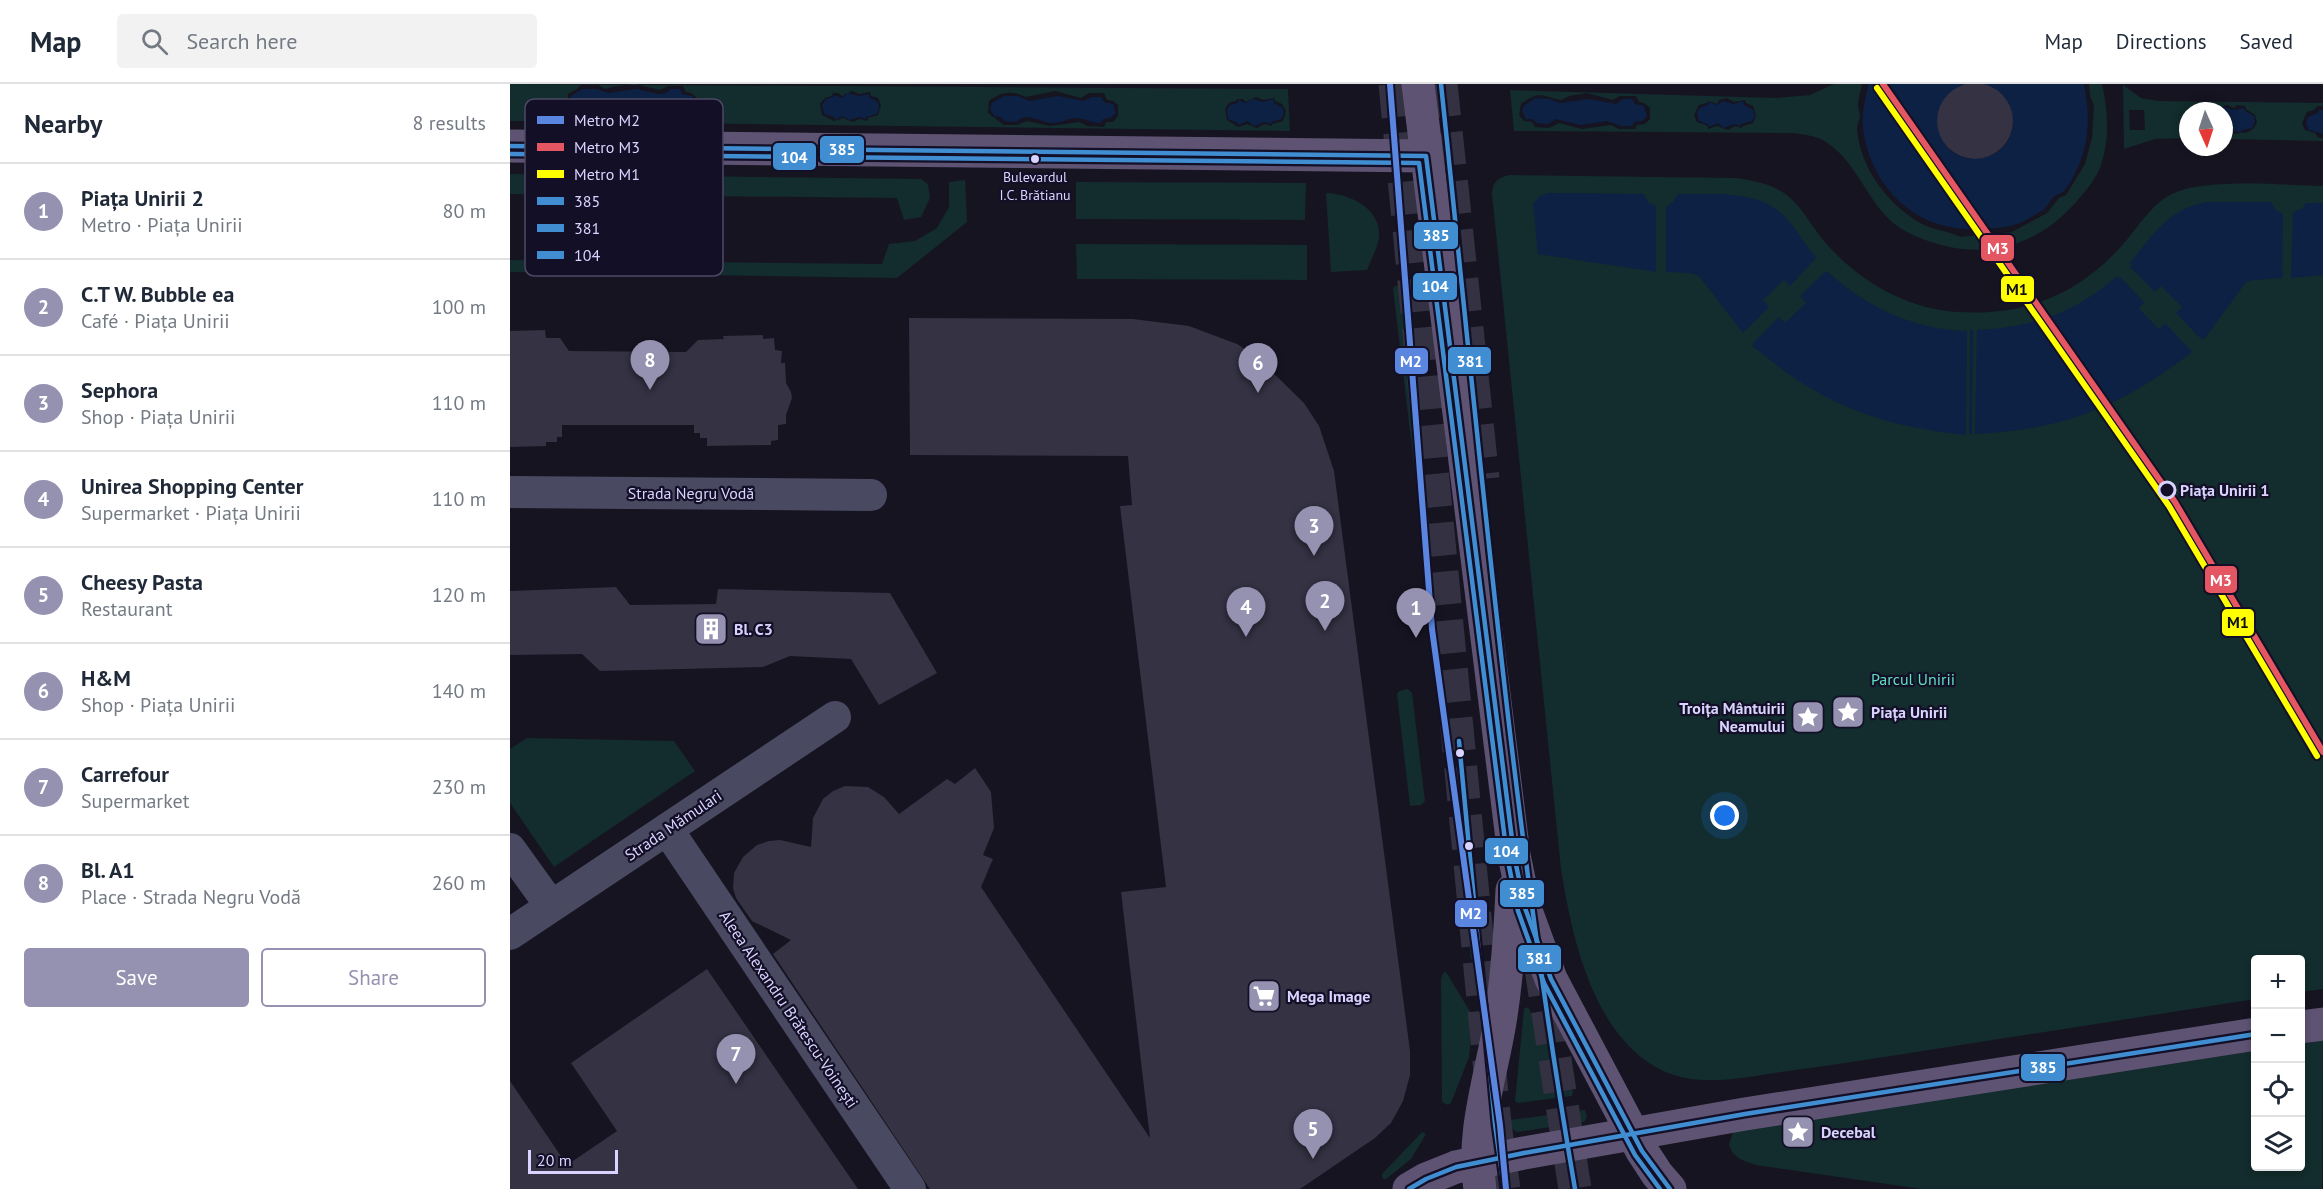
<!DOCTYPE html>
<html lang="en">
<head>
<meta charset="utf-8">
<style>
  :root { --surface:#fff; --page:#f2f2f3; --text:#1f2937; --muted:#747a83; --line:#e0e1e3; --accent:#9591b1 }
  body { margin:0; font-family:"PT Sans",sans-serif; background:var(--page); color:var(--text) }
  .controls { position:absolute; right:18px; bottom:18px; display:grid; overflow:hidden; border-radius:6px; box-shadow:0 3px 9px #0003 }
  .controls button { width:54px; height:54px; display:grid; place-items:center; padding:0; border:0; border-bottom:2px solid var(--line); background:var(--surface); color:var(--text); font:30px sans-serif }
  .compass { position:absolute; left:1669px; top:18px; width:54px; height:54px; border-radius:50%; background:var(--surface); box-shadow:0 3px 9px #0003; rotate:177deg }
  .scale { position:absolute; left:18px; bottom:15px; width:90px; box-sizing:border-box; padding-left:6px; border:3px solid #d9d4ff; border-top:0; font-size:16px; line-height:21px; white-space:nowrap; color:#d9d4ff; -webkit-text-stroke:4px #130f26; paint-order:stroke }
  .you { position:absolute; left:1215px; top:732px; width:21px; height:21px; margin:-15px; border:4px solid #fff; border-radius:50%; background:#1a73e8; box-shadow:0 0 0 9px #1a73e833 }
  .badge { display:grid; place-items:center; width:39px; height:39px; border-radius:50%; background:var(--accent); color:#fff; font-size:20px; font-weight:700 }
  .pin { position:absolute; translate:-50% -50px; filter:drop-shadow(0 2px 3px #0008) }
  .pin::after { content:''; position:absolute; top:32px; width:21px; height:18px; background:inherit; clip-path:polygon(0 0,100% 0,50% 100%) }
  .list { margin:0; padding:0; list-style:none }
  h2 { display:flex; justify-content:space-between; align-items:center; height:78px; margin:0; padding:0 24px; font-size:26px }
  h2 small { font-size:20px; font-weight:400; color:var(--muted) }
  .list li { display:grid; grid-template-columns:39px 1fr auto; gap:18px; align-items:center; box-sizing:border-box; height:96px; padding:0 24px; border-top:2px solid var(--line) }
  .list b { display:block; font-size:22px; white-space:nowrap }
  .list p { margin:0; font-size:20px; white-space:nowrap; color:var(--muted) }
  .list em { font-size:20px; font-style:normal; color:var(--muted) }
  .actions { display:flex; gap:12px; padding:18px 24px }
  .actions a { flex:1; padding:14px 0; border:2px solid var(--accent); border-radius:6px; text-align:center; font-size:21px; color:var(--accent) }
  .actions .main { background:var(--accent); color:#fff }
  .icon { flex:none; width:33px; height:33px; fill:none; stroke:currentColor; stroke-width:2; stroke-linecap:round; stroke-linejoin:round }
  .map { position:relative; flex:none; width:1813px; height:1105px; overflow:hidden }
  header { display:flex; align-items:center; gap:36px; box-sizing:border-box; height:84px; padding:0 30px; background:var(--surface); border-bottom:2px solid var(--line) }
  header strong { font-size:28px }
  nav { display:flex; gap:33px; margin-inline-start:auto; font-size:21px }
  .search { width:420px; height:54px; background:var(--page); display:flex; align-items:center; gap:15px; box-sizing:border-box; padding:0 21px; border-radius:6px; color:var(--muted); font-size:22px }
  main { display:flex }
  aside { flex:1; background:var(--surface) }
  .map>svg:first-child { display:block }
</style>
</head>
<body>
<header>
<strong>Map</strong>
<div class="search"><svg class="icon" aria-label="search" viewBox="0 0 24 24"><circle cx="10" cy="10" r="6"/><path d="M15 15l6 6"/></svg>Search here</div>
<nav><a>Map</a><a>Directions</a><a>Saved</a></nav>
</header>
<main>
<aside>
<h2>Nearby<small>8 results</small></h2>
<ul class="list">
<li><span class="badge">1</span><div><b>Piața Unirii 2</b><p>Metro · Piața Unirii</p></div><em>80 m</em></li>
<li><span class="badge">2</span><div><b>C.T W. Bubble ea</b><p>Café · Piața Unirii</p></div><em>100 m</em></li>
<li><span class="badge">3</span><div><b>Sephora</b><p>Shop · Piața Unirii</p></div><em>110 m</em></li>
<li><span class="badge">4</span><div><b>Unirea Shopping Center</b><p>Supermarket · Piața Unirii</p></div><em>110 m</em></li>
<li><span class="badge">5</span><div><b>Cheesy Pasta</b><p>Restaurant</p></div><em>120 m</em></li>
<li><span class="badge">6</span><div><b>H&amp;M</b><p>Shop · Piața Unirii</p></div><em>140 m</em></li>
<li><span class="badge">7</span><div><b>Carrefour</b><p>Supermarket</p></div><em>230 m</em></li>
<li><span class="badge">8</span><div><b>Bl. A1</b><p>Place · Strada Negru Vodă</p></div><em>260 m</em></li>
</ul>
<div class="actions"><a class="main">Save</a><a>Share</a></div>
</aside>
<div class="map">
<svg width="1813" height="1105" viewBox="0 0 1813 1105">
  <rect width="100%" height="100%" fill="#161421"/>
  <path fill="#132c2d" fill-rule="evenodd" d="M0,0l778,5 2,42 -780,-10zM125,0l25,6 8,-4h15l3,6 5,1 6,5v11l-5,5 -7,1 -2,4h-16l-9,-4 -29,4 -23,-6 -10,5 -14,-1 -3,-5 -7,-1 -5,-6 1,-11 9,-5 4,-4h17l7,4 11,-3zM342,7l7,3 11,-2 1,4 7,2 3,7 -3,10 -10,3 -1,3 -7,-2 -7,3 -10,-4 -9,3 -12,-6 -2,-11 5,-6 7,-2 1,-3h5l4,3zM545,7l26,7 8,-5h15l3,7 6,1 5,4v11l-5,6h-7l-2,5 -17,-1 -8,-4 -29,4 -23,-5 -10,4h-13l-16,-12 1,-12c12,-9 23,-11 37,-4zM746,13l7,3 11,-2 1,3 7,3 4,7 -3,10 -11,3v2l-8,-2 -7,4 -10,-4 -9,3 -11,-7 -2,-11 4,-6 7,-2 1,-2h6l3,3z
    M1324,0h28c-1,7 -4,16 -4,22 0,4 2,6 2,9 0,5 -3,9 -3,14 3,39 31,76 65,95 12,6 26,7 39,13l51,-5 35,-19 12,-15 7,-3 19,-31 7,-26 2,-32 -4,-10 -1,-12h13c6,26 8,55 -1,81 -4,13 -16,27 -25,37 -45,52 -108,61 -169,30 -38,-19 -46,-68 -81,-90 -9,-6 -20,-7 -31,-9l-281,-2 -4,-41 266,8 34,-3zM1077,9l26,7 7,-4h16l3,6 5,1 6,5v11l-5,5 -8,1 -2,4h-16l-8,-4 -29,4 -23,-6 -10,5 -14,-1 -3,-5 -8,-1 -5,-6 2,-11c19,-14 20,-8 40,-4l8,-4zM1217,14l7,4 11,-2 1,3 7,3 3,10 -3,7 -10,3 -1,2 -7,-2 -7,4 -11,-4 -9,3v-3l-11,-4 -3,-7 5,-10 8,-2 1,-2 9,3 2,-4z
    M1613,1l18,13 18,3 164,2v3h-6l-3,4 -7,2 -5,11 3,7 10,3 4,5h4v3l-99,-2v-3c3,0 6,-2 10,-2 9,-2 18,1 23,-12l-2,-7 -9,-6 -1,-3 -8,-1 -3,3 -7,-3 -10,4 -9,-2 -1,2 -19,2v27l-33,1 -31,10zM1619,26h15l1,20h-15z
    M0,90l411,5 7,5 2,14 -9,19 -17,3 -7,-22 -387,-4z
    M1000,91l225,3c70,8 61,37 103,78 33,32 76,54 121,56 67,4 121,-18 165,-69 15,-17 28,-40 50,-50 33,-15 111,-8 149,-7v803l-22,3 -1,-32h-44l-1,39c-119,19 -238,37 -358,56 -39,6 -78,12 -116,17 -36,5 -78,15 -113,1 -74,-31 -96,-134 -107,-204l-69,-675c0,-12 6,-17 18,-19z
    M455,96l2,42 -70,56 -387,-6v-12l372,4 7,-20 26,-3 22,-13 12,-21v-25z
    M566,98l230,1 -1,37 -229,-1z
    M816,109c25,1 56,16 53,45 -2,11 -8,22 -12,32l-36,2z
    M566,160l231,1v35l-230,-1z
    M885,202h4l2,3 31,258 -8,1 -31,-259z
    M898,605l4,4 13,108 -4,4 -11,1 -13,-112 2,-3z
    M17,654l147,3 21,30 -141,96 -44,-64v-54z
    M953,744l10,81v49l-2,1 -16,-130z
    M936,888l25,41 2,8 -4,36 -18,46 -3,2 -6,-3 -1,-123 2,-6z
    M1018,923l45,85 -1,4 -54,7 -3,-2 9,-92z
    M1813,950l-1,155h-400l-166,-24c-12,-4 -24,-7 -27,-21l5,-14 521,-86 1,122h44l1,-129z
    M1075,1026l2,7 -3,5 -67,10 -7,-4v-8z
    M912,1048l4,2 -15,25 -25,20h-3l-1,-5z"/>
  <path fill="#0d2144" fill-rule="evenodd" d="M1358,0h98c-47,20 -30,81 15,74 42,-6 42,-64 1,-74h102c3,17 5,33 3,49 -1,17 -12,47 -24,59 -3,2 -6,2 -8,4 -5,3 -7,11 -12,14 -6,4 -17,10 -23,13 -16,6 -31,5 -48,6 -58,1 -102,-44 -109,-101 -2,-15 3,-29 5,-44z
    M1469,1c76,23 -2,111 -35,53 -17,-29 7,-51 35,-53zM1461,28l9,2 4,5 -2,9c-7,5 -12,4 -16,-2v-9z
    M72,5h15l11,4 28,-4 22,5 8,-1 5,-4h9l2,5 10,2 3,10 -6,5 -7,1 -2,4 -12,-1 -14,-5 -25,5 -25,-6 -9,5 -12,-1 -3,-4 -9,-2 -2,-6 2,-5z
    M338,9l11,3 9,-2 1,3 9,5 1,6 -2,6 -11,3v2l-7,-2 -9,3 -8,-4 -7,4 -1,-3 -10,-3 -2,-9 4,-6 7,-2 1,-2 8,3z
    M494,12h14l11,5 29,-5 26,5 8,-4h9l3,5 9,2 3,9 -6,5 -7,1 -2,4c-9,0 -15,-4 -24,-5 -8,0 -16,5 -24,5 -14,0 -25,-12 -37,-1l-12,-1 -3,-4 -7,-1 -4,-7 2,-6z
    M1025,14l14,1 11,4 29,-4 27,5 7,-5h9l3,5 9,2 3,10 -5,5 -8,1 -2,4h-11l-14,-5 -26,4 -25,-6 -8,5 -12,-1 -3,-4h-7l-4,-8 2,-5z
    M743,15l10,3 10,-3 1,4 9,5 1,6 -3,5 -10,3 -1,2 -6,-2 -10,4 -7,-5 -8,4 -1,-2 -10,-4 -1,-9 3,-5 8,-2v-3l8,3z
    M1213,17l11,3 9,-3 1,4 9,5 2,6 -3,5 -11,3v2l-7,-2 -10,4 -6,-5 -9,4v-2l-10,-4 -2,-9 4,-5 7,-2 1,-3 8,3z
    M1714,23l10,3 10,-2 1,3 9,5 1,6 -3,6 -10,2 -1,3 -6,-2 -11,2v-22h-6z
    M1809,26h4v24l-14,-4 -3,-7 2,-6 10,-4z
    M1038,109l96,1 4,8 8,4v66l-118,-18 -5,-50 6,-7z
    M1168,110c34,1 77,-5 104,20 13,12 23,30 34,44l-26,28 -6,-6 -21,20 6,7 -26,26 -44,-57 -9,-3 -24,-1v-65l7,-5z
    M1697,118h63l6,8 7,4 -1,64 -29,2 -7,2 -41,56 -4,1 -25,-26 6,-6 -21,-21 -6,6 -25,-25 2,-2 -2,-2c24,-29 38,-54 77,-61z
    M1796,119h17v72l-32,3 2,-66 9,-3z
    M1315,188h3c38,35 87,58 139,59l-1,104c-55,-6 -106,-17 -154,-46 -21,-12 -40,-28 -60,-43l2,-4 25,-25 6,6 21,-20 -6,-7z
    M1606,193l5,1 23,24 -5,7 20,20 6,-6 27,29c-70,54 -128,78 -217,82l2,-104c56,-3 96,-16 139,-53z
    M1460,246h3l-1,104h-3z"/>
  <path fill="#343243" d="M1427 37a38 38 0 1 1 76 0a38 38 0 1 1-76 0Z
    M399,234l224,1 56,7 48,18 20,13 47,46 15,23 15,45 76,580v24l-7,26 -12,22 -16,15 -75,51h-370l-157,-235 18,-14 -39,-19 -16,-23 -3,-10 1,-15 9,-16 14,-12 12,-4 11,-1 31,7 2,-29 10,-19 10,-8 12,-5 23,1 16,10 15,17 48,-35 8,5 20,-16 16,24 3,36 -11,27 10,4 -12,28 169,251 -29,-246 45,-5 -46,-381 12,-1 -4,-49 -218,-1z
    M35,246l1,8h14l9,13 117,1 12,-12 26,-1 -1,-3 40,-1v4l11,-1 1,12 7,1 -1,12h4l1,20 5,9 1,6 -6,17v9l-8,1v15l-7,1v4l-64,1v-8h-7v-5h-6v-8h-132v12h-5v5h-11v4l-36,1v-116z
    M106,503l14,18 86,-1 2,-15 172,4 47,80 -58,32 -28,-46 -61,-3 -27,11 -163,4 -18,-17 -72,1v-64z
    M197,885l151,220h-348v-108l57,84 50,-34 -46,-68z"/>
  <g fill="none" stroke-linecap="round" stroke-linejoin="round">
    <path stroke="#333142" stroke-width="33" stroke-dasharray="33 16" stroke-linecap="butt" d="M885,0l100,1040 9,65
      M931,0l42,395
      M1030,878l35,227"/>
    <path stroke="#4a4962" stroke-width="32" d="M0,408l361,3
      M157,745l243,360
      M0,765l41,57
      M0,850l325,-217"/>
    <path stroke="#5e5373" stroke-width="33" d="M908,0l96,771 11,53 26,71 91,172 15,23 13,15
      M0,62l916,10
      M1790,943l23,-3
      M899,1105l17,-10 30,-12 68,-14 221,-39 511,-80
      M970,1105c-9,-56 11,-112 20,-167 7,-43 10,-88 12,-132"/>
    <defs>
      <path id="bus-1" d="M0,62l916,10 88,699 11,53 26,71 91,172 28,38
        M899,1105l17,-10 30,-12 68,-14 221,-39 511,-80"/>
      <path id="bus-2" d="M931,0c39,369 71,739 134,1105
        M949,657l36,383 9,65"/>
      <path id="bus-3" d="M0,70l909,9 88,693 11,55 26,72 91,172 25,34"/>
    </defs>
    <use href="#bus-1" stroke="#130f26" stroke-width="9"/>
    <use href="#bus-2" stroke="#130f26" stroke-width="9"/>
    <use href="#bus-3" stroke="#130f26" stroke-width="9"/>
    <use href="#bus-1" stroke="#408ed1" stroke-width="4.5"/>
    <use href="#bus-2" stroke="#408ed1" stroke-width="4.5"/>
    <use href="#bus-3" stroke="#408ed1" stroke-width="4.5"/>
    <defs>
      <path id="metro-1" d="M880,0l42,545 68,496 6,64"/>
      <path id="metro-2" d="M1373,0l292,418 148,250"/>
      <path id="metro-3" d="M1367,4l292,418 148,250"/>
    </defs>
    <use href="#metro-1" stroke="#130f26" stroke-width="10"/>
    <use href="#metro-2" stroke="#130f26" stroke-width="10"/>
    <use href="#metro-3" stroke="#130f26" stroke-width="10"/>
    <use href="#metro-1" stroke="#5a86e0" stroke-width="6"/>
    <use href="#metro-2" stroke="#e45662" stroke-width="6"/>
    <use href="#metro-3" stroke="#ff0" stroke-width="6"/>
  </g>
  <defs>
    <symbol id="building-square" viewBox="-11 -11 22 22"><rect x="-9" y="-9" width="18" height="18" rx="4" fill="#9591b1" stroke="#130f26"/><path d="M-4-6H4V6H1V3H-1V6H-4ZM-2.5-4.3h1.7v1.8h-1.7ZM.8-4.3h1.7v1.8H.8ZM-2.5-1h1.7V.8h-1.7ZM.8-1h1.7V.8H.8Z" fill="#fff"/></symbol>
    <symbol id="sight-square" viewBox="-11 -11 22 22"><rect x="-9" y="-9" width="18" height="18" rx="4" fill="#9591b1" stroke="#130f26"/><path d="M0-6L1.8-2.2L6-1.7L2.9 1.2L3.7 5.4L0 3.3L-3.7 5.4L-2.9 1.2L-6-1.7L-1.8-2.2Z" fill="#fff"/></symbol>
    <symbol id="supermarket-square" viewBox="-11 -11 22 22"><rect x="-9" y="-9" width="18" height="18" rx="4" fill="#9591b1" stroke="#130f26"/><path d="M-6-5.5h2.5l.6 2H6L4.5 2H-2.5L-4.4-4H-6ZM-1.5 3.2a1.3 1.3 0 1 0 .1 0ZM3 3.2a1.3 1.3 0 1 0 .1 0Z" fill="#fff"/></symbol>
  </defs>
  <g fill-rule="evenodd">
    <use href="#building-square" x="182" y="526" width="38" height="38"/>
    <use href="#sight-square" x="1319" y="609" width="38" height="38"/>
    <use href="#sight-square" x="1279" y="614" width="38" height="38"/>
    <use href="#supermarket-square" x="735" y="893" width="38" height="38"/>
    <use href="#sight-square" x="1269" y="1029" width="38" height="38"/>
  </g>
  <g fill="#d9d4ff" stroke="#130f26" stroke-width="2">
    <circle cx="525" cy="75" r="5"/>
    <circle cx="950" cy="669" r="5"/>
    <circle cx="959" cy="762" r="5"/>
  </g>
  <circle fill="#130f26" stroke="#d9d4ff" stroke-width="3" cx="1657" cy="406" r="8"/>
  <g text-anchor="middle" stroke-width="4.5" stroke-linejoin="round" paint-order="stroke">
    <g font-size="14" fill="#d9d4ff" stroke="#130f26">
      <text x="525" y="98">Bulevardul<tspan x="525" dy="18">I.C. Brătianu</tspan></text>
    </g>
    <g font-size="16" font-weight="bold" fill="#d9d4ff" stroke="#130f26" text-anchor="start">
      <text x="1670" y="412">Piața Unirii 1</text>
    </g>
    <g font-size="16" fill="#d9d4ff" stroke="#130f26">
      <text x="181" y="415">Strada Negru Vodă</text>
      <text transform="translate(163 741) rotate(-34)" y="6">Strada Mămulari</text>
      <text transform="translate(279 925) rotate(56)" y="6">Aleea Alexandru Brătescu-Voinești</text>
    </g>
    <g font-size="16" font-weight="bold" fill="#d9d4ff" stroke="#130f26" text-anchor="start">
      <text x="224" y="551">Bl. C3</text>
      <text x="1275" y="630" text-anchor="end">Troița Mântuirii<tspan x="1275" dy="18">Neamului</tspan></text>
      <text x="1361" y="634">Piața Unirii</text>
      <text x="777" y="918">Mega Image</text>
      <text x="1311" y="1054">Decebal</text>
    </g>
    <g font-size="16" fill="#5fe0c0" stroke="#130f26">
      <text x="1403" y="601">Parcul Unirii</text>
    </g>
  </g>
  <rect x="15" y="15" width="198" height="177" rx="9" fill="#130f26" stroke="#4e4a67" stroke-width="1.5"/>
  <rect x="27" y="32" width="27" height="8" fill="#5a86e0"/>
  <rect x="27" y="59" width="27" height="8" fill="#e45662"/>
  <rect x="27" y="86" width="27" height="8" fill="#ff0"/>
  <rect x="27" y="113" width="27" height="8" fill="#408ed1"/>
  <rect x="27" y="140" width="27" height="8" fill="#408ed1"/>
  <rect x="27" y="167" width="27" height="8" fill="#408ed1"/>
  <g font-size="16" fill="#d9d4ff">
    <text x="64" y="42">Metro M2</text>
    <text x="64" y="69">Metro M3</text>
    <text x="64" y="96">Metro M1</text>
    <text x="64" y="123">385</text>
    <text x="64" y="150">381</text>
    <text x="64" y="177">104</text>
  </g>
  <g stroke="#130f26" stroke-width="2">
    <rect x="309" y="51" width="46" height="29" rx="6" fill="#408ed1"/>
    <rect x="262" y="58" width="45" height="29" rx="6" fill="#408ed1"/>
    <rect x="903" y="137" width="46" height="29" rx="6" fill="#408ed1"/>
    <rect x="1470" y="150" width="35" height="28" rx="6" fill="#e45662"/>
    <rect x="902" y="188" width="46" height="29" rx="6" fill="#408ed1"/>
    <rect x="1490" y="191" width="35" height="28" rx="6" fill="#ff0"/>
    <rect x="937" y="262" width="45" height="29" rx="6" fill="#408ed1"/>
    <rect x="884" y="263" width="35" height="28" rx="6" fill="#5a86e0"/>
    <rect x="1694" y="481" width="34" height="29" rx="6" fill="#e45662"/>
    <rect x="1711" y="524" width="34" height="29" rx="6" fill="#ff0"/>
    <rect x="974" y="753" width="45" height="28" rx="6" fill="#408ed1"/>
    <rect x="989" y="795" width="46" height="29" rx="6" fill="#408ed1"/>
    <rect x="944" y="815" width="34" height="29" rx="6" fill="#5a86e0"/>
    <rect x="1007" y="860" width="45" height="29" rx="6" fill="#408ed1"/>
    <rect x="1510" y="969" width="46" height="29" rx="6" fill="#408ed1"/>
  </g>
  <g font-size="16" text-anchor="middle" font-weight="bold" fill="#fff">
    <text x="332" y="71">385</text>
    <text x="284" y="79">104</text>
    <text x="926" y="157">385</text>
    <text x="1488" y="170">M3</text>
    <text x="925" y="208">104</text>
    <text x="960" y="283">381</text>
    <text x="901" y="283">M2</text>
    <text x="1711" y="502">M3</text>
    <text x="996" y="773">104</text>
    <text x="1012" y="815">385</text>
    <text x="961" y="835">M2</text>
    <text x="1029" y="880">381</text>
    <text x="1533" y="989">385</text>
  </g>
  <g font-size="16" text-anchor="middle" font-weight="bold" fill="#111">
    <text x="1507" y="211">M1</text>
    <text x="1728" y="544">M1</text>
  </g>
</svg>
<div class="controls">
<button>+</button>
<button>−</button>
<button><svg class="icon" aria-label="locate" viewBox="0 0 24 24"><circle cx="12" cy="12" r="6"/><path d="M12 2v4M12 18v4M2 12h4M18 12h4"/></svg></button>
<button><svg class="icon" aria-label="layers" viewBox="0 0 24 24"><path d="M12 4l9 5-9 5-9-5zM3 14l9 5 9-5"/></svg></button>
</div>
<svg class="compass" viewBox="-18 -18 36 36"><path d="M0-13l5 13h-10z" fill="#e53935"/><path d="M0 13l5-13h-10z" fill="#747a83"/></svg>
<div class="scale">20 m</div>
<div class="you"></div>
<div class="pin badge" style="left:906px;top:554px">1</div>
<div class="pin badge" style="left:815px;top:547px">2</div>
<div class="pin badge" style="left:804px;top:472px">3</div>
<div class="pin badge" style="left:736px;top:553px">4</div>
<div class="pin badge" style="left:803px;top:1075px">5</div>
<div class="pin badge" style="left:748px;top:309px">6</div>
<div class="pin badge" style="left:226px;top:1000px">7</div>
<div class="pin badge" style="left:140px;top:306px">8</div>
</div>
</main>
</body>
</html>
